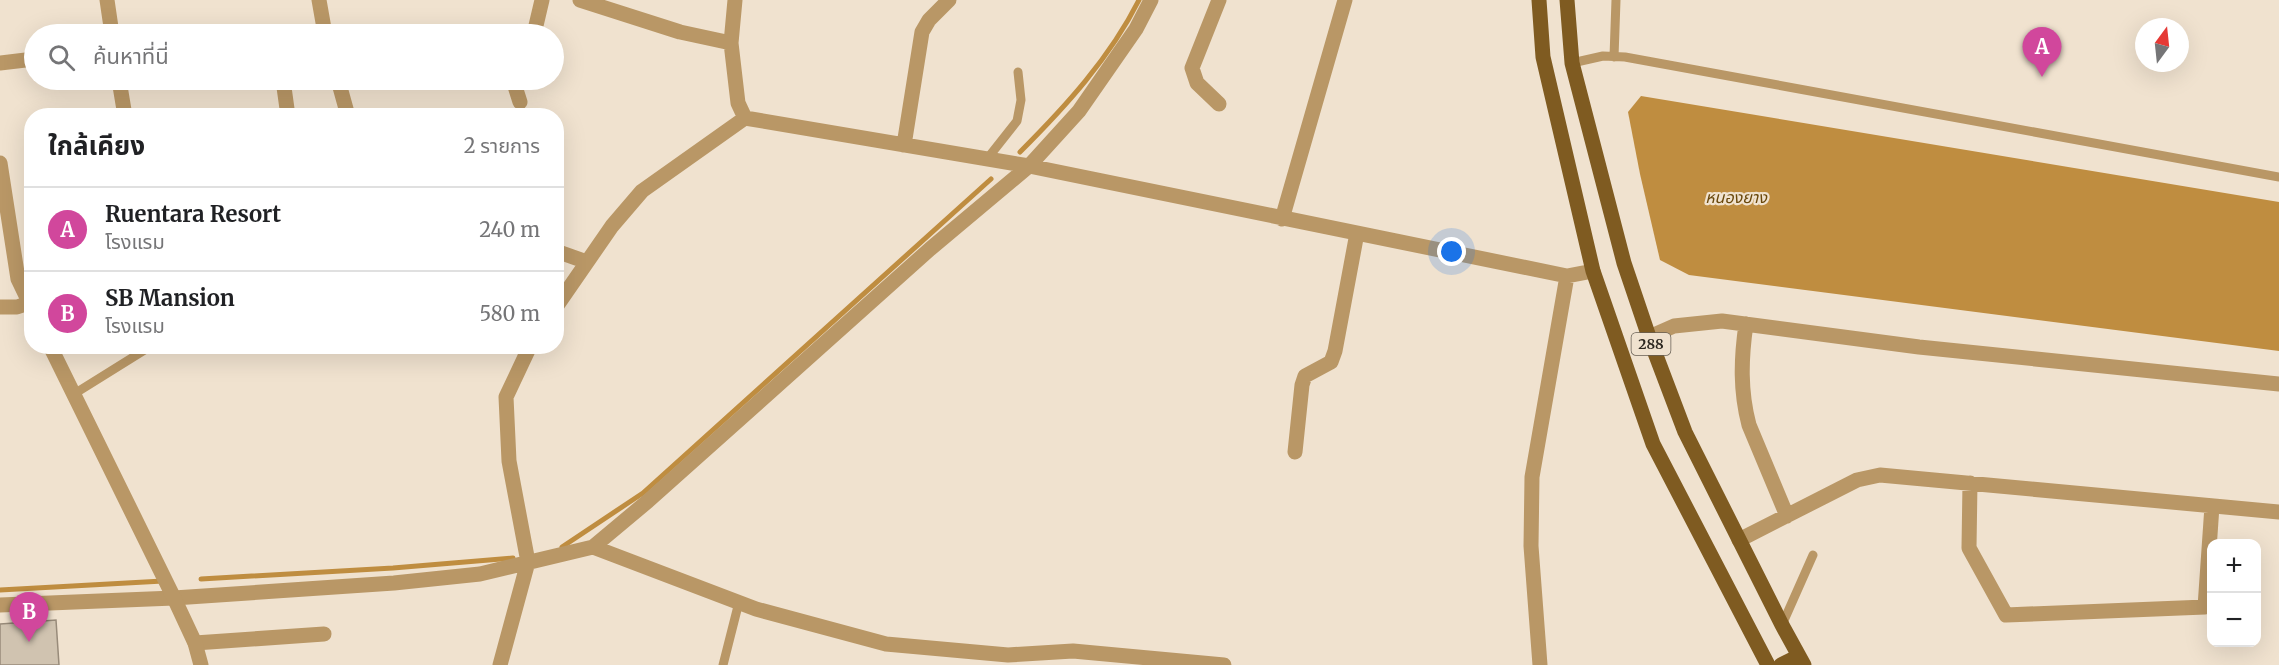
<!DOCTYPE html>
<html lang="th">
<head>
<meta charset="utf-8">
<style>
  :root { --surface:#fff; --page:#f6f6f6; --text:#202124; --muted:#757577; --line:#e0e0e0; --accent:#7c3aed }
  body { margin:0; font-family:Merriweather,"Noto Sans Thai",serif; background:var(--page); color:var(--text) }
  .controls { position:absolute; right:18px; bottom:18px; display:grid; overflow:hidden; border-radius:12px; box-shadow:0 6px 24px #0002 }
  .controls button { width:54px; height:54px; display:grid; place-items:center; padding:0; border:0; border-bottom:2px solid var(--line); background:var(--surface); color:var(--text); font:30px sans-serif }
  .compass { position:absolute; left:2135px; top:18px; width:54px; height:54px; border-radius:50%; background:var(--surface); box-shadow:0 6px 24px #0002; rotate:15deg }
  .you { position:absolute; left:1452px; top:252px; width:21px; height:21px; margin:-15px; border:4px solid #fff; border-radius:50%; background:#1a73e8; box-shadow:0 0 0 9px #1a73e833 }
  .badge { display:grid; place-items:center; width:39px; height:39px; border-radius:50%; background:var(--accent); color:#fff; font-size:20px; font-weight:700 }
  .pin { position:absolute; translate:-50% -50px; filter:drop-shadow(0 2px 3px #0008) }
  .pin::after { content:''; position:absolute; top:32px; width:21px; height:18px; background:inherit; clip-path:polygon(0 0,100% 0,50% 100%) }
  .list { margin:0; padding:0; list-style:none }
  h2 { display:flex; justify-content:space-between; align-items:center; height:78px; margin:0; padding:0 24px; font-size:26px }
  h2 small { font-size:20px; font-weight:400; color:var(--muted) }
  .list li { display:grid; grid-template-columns:39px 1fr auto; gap:18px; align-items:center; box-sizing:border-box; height:84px; padding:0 24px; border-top:2px solid var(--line) }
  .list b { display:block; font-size:22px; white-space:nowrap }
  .list p { margin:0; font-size:20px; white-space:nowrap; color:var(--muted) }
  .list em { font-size:20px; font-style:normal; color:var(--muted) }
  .icon { flex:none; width:33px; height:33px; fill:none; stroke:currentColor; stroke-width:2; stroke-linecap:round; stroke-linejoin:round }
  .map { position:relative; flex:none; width:2279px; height:665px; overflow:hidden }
  .search { position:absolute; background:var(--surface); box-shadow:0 6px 24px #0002; left:24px; top:24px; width:540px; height:66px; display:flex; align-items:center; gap:15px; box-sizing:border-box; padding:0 21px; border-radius:33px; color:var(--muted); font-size:22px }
  .panel { position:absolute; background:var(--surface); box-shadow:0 6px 24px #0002; left:24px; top:108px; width:540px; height:246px; border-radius:24px }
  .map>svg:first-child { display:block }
</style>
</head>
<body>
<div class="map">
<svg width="2279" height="665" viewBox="0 0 2279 665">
  <rect width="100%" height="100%" fill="#f0e2cf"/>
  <path fill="#bf8d40" d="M1641,96l638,106v149l-590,-76 -29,-15 -20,-86 -12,-62z"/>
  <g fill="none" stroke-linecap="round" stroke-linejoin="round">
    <path stroke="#bf8d40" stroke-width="5" d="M1020,152c45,-45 90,-94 119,-152
      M562,547l81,-54 348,-314
      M201,579l192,-11 120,-10
      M0,590l163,-9"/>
  </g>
  <path fill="#d0c3b0" stroke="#988b7a" stroke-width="1.5" d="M56,620l3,45h-59v-41z"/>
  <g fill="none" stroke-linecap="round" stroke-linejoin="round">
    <path stroke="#b99766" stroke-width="9" d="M1614,57l2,-57
      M1572,63l31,-7 22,1 654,120
      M987,159l30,-38 4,-21 -3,-28
      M74,394l77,-48
      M1782,625l31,-70
      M723,665l16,-63"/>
    <path stroke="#b99766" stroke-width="15" d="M107,0l5,34
      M319,0l6,34
      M580,0l100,32 51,11 7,60 7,15 284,48 538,110 26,-5
      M305,34l19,-1
      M534,34l8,-34
      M731,43l4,-43
      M0,63l34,-4
      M119,80l6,36
      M283,80l5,36
      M338,80l10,36
      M513,80l7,22
      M1219,104l-22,-21 -5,-15 27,-68
      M904,145l18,-113 7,-12 20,-20
      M1282,219l63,-219
      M556,251l31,11
      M0,307h17l12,-4
      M556,307l56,-81 30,-35 103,-73
      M1746,324c-5,35 -6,67 3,101l38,91
      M1649,337l25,-11 48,-5 197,26 360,37
      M1295,452l7,-67 3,-9 26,-14 4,-11 22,-118
      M1970,483l-1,65 37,67 199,-8 7,-101
      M1739,540l118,-60 23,-5 399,37
      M593,547l163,62 130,35 122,11 65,-4 151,14
      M0,605l174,-7 220,-15 86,-9 113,-27 55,-46 282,-252 99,-83 50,-55 57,-82 15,-29
      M195,643l129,-9
      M500,665l28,-103 -19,-101 -3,-64 24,-51
      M1540,665l-9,-119 1,-69 35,-201"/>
    <path stroke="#b99766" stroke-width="15" d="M0,163l18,116 14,29
      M50,346l124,252 21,45 6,22"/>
    <path stroke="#7f5b21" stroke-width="15" d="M1539,0l4,57 50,214 60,173 115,221
      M1567,0l5,63 52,200 25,74 36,95 97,193 22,40
      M1781,665l18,-9"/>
  </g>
  <g text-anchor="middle" stroke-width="4.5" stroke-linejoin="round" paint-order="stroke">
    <rect fill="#f0e2cf" stroke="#675f54" stroke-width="1.5" x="1631.5" y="333" width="39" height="22" rx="4.5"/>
    <g font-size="14" font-weight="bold" fill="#2c2720">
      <text x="1651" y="349">288</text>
    </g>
    <g font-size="16" font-style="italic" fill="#6a480b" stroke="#f0e2cf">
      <text x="1736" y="203">หนองยาง</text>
    </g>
  </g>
</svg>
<div class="controls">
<button>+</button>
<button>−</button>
</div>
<svg class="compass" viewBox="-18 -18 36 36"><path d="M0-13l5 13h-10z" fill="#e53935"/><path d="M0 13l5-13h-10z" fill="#757577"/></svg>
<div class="you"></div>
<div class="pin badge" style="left:2042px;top:77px;background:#d1479c">A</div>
<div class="pin badge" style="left:29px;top:642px;background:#d1479c">B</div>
<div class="search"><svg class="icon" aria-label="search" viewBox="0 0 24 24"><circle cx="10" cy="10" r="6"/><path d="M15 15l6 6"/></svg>ค้นหาที่นี่</div>
<section class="panel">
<h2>ใกล้เคียง<small>2 รายการ</small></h2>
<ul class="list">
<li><span class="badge" style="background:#d1479c">A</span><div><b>Ruentara Resort</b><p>โรงแรม</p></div><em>240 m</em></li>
<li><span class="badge" style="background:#d1479c">B</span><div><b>SB Mansion</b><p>โรงแรม</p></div><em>580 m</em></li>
</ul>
</section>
</div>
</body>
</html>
